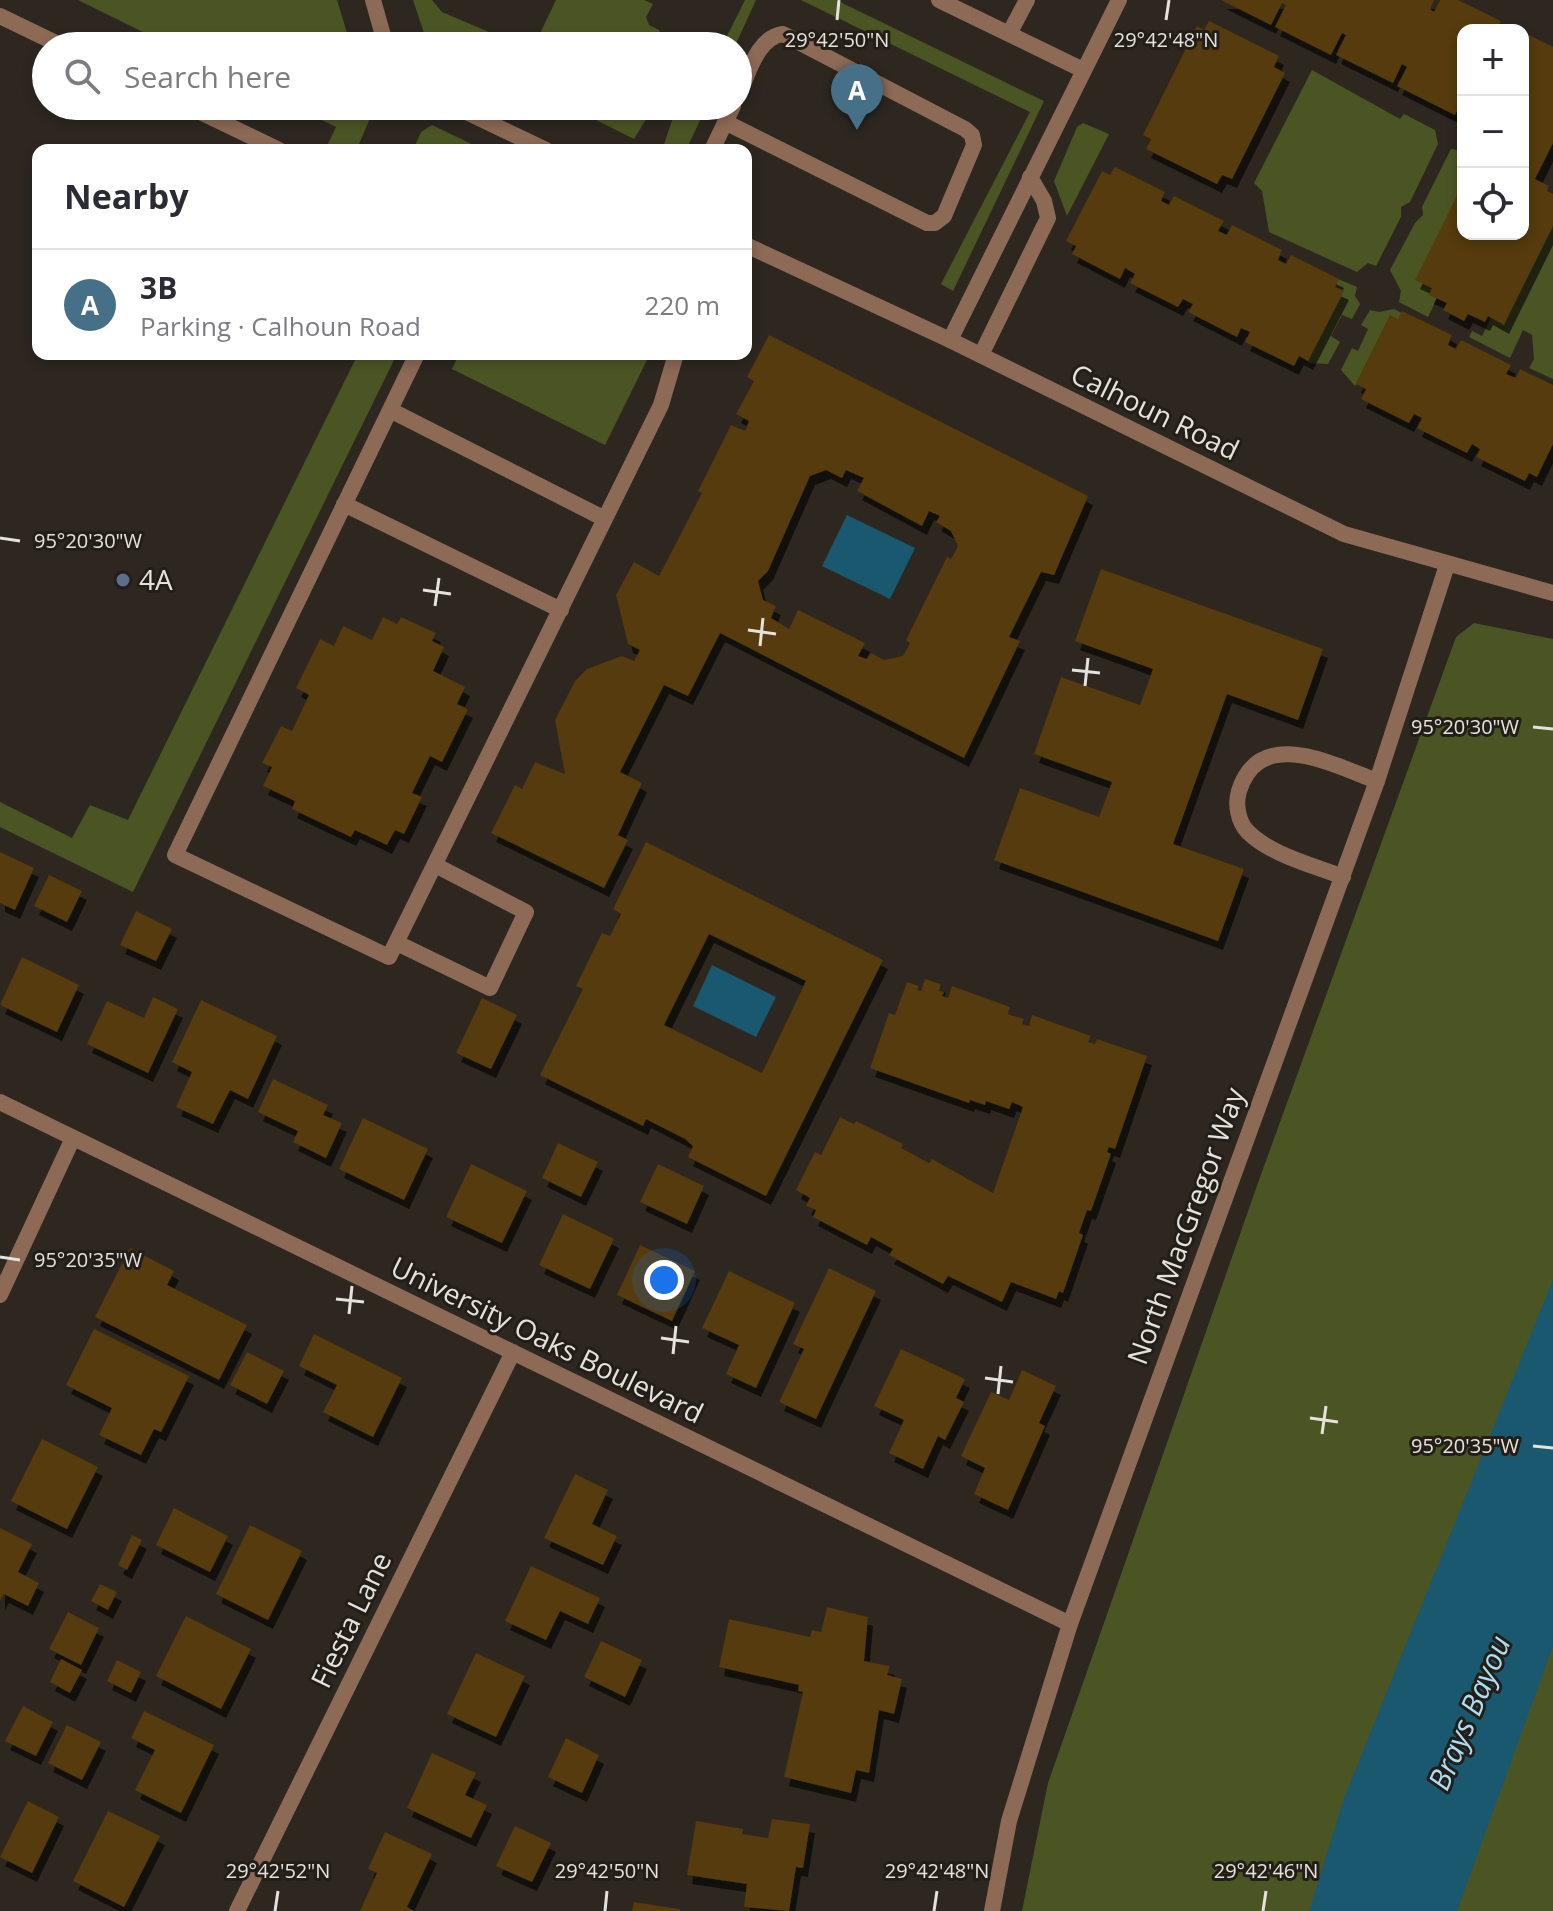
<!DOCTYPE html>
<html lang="en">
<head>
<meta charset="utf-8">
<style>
  :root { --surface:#fff; --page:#f2f2f3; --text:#2b2b33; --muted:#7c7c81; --line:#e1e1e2; --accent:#467088 }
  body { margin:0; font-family:"Open Sans",sans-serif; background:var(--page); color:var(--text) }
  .controls { position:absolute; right:24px; top:24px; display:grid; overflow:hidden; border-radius:16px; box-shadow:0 4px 12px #0003 }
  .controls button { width:72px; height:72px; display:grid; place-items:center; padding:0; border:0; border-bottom:2px solid var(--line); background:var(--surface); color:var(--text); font:40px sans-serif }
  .you { position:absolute; left:664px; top:1280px; width:28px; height:28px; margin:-20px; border:6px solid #fff; border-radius:50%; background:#1a73e8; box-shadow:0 0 0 12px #1a73e833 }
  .badge { display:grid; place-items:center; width:52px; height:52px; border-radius:50%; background:var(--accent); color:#fff; font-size:26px; font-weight:700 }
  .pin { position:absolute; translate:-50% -66px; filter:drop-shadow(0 2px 4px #0008) }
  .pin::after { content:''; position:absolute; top:42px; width:28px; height:24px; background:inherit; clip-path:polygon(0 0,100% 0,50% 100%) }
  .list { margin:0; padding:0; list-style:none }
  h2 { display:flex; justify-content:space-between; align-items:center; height:104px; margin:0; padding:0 32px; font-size:34px }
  h2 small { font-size:26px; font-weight:400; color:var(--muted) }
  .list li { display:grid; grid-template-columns:52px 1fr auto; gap:24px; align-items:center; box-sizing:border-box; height:112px; padding:0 32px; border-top:2px solid var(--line) }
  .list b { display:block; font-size:30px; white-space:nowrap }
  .list p { margin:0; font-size:26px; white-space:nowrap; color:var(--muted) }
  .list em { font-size:26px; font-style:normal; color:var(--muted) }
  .icon { flex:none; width:44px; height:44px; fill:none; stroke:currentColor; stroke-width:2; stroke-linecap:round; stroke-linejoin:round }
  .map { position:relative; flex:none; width:1553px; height:1911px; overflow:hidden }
  .search { position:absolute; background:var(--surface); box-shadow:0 4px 12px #0003; left:32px; top:32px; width:720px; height:88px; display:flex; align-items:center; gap:20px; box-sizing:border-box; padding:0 28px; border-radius:44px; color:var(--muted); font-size:30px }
  .panel { position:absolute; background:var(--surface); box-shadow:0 4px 12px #0003; left:32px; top:144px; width:720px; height:216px; border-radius:16px }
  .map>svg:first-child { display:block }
</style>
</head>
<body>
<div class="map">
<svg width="1553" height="1911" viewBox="0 0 1553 1911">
  <defs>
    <filter id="shadow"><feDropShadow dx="5" dy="9" stdDeviation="0" flood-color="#0009"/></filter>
  </defs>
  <rect width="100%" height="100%" fill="#2d2720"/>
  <path fill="#4b5524" d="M78,0h259l14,46h-180z
    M413,0h19l10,12 80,34h-75l-23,-13z
    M556,0h88l9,4 -7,13 3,8 10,5 6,16h-131z
    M745,0h11l-21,46h-13z
    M801,0h35l208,101 -91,190 -12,-7 89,-172z
    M1312,70l88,49 4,-5 31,16 3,14 -28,58 -9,5v10l-25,49 -8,-3 -11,9 -88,-40 -7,-41 -8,-8z
    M293,106h81l1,1 -17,39 -5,4h-28l11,-23z
    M568,106h86l-20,33z
    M677,106h30l-21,44h-24z
    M1083,123l26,11 -42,82 -13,-35 23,-54z
    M432,125l52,25h-71l8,-18z
    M1463,144c0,58 -8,122 -35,173l-29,-15 2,-11 -11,-21 25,-47 8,-8 -1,-8 29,-58 7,1z
    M1553,226v153l-24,-11 5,-9 -2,-24 -9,-5 -13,28 -41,-21 3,-6 10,5 9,-18 14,6z
    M1338,279l19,8 -2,9 5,8 -8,15 -10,-4 -11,21 9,6 -12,22 -19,-1 -2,-3z
    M1394,309l8,4 -4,7 -8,-4 -35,70 -14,-16 11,-22 6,3 10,-22 -7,-4 9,-15 9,2z
    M358,354h39l-264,538 -133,-65v-25l72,36 18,-33 38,15z
    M459,354h191l-45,91 -153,-76z
    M1474,623l79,16v1272h-531l26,-128 211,-603 197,-543z"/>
  <path fill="#19586e" d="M847,515l68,33 -25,51 -68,-33z
    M712,965l64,32 -20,40 -63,-31z
    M1553,1279v367l-96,265h-148l35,-113z"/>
  <path fill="#543a08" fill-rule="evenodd" filter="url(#shadow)" d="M1221,0h213l-4,9 4,3 6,-12h18l43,21 -5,9h-33v68l-8,17 -58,-29 10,-19 -5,-3 -9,19 -57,-28 10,-20 -4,-2 -11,22 -56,-28 11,-22 -4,-2 -11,22z
    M1209,21l70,35 -5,11 11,6 -53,106 -10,-4 -5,9 -71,-35 5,-10 -8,-4 54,-109 7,4z
    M1523,32l30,15v96l-18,36 14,7 -2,5 6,3v32l-49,99 -16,-9 -3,6 -17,-8 -4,7 -21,-11 4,-7 -18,-8 3,-7 -17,-8 48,-96v50h60z
    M1115,167l50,25 -4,9 8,4 5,-9 50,25 -6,10 9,4 5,-10 50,25 -4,10 8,4 5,-9 48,24 -4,8 9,4 -36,70 -9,-5 -5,10 -49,-24 5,-10 -9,-4 -4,9 -49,-25 5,-8 -10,-5 -5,8 -48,-24 5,-9 -10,-6 -5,11 -48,-25 4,-8 -10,-5 36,-70 8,4z
    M1402,311l50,24 -4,10 8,4 5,-9 50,25 -5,9 10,4 4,-9 33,16v59l-16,33 -8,-4 -4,8 -49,-24 4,-8 -8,-5 -5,9 -50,-25 5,-10 -8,-4 -5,9 -48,-24 5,-10 -10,-5 34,-69 8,4z
    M769,335l319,161 -34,79 -13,-3 -32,65 11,4 -56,117 -244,-125 -32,63 -24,-11 -44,87 22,11 -24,52 10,5 -24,48 -113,-55 24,-48 7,4 13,-27 30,12 -10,-54 20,-39 12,-12 35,-13 12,5 6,-11 -12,-6 -12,-49 18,-33 25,14 43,-83 -4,-2 33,-66 14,6 4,-10 -13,-7 18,-33 -7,-4zM826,470l16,8 4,-8 18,8 -7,13 65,35 7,-15 11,5 -4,6 15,9 7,15 -7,13 -4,-2 -41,83 4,3 -7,13 -19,4 -13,-7 -4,6 -9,-3 7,-13 -67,-33 -9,19 -18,-11 5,-12 -13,-6 -5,-19 10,-10 42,-95z
    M1101,569l222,80 -25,71 -71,-26 -54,150 71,25 -26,72 -224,-81 26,-72 79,29 13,-35 -78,-28 27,-77 79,28 13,-36 -78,-28z
    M383,617l14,7 4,-7 35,16 -4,8 12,6 -11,24 32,16 -8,17 11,5 -26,53 -12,-6 -18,37 10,4 -18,37 -9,-4 -8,15 -32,-15 -4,7 -59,-28 3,-8 -32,-15 9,-19 -10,-4 19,-37 11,5 17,-36 -13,-7 24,-49 14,7 9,-20 29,14z
    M646,842l237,118 -117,236 -78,-39 5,-11 -8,-7 -39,-20 -3,7 -103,-51 43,-86 -7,-3 26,-53 8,3 11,-22 -8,-5zM709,934l97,47 -44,92 -98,-48z
    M0,852l34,16 -19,42 -15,-7z
    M49,875l33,16 -15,31 -33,-16z
    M136,911l36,18 -16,32 -36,-16z
    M22,957l57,28 -22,47 -57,-27z
    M925,979l16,5 -2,7 5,1 -2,4 6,2 4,-12 58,21 -2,7 16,5 -2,5 7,2 3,-11 59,21 -3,6 7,2 2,-5 50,17 -32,93 -6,-2 -2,5 4,2 -20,57 -4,-1 -8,23 4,2 -20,58 -4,-2 -3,8 -45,-17 -9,20 -54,-26 -5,8 -54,-29 4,-6 -22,-12 -4,8 -54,-28 3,-7 -10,-4 4,-8 -14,-8 19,-38 6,3 19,-38 14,7 2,-3 47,23 -2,4 28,15 3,-4 61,34 30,-86 -11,-5 -3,7 -23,-8 -1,4 -15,-5 -1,3 -99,-35 19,-55 6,2 12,-33 12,4 -2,4 4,1z
    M153,997l25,12 -30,64 -61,-29 20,-43 37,17z
    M482,998l35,17 -26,54 -35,-16z
    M201,1000l76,36 -29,63 -18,-9 -17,34 -37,-17 16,-35 -20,-10z
    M273,1079l55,26 -5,10 19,8 -16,35 -33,-16 5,-11 -40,-19z
    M363,1118l65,31 -24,51 -65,-31z
    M558,1143l40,19 -17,35 -39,-19z
    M471,1164l56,27 -25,52 -56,-26z
    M658,1164l46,22 -17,38 -47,-22z
    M563,1214l51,25 -24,50 -51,-24z
    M640,1245l55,26 -23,50 -55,-26z
    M130,1248l44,23 -7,14 80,40 -28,55 -124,-63z
    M829,1268l47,23 -60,128 -37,-17 25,-53 -11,-5z
    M729,1271l66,32 -39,85 -30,-14 13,-29 -37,-17z
    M94,1329l95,47 -28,56 -7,-3 -13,26 -42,-20 13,-27 -46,-23z
    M314,1334l88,44 -29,59 -50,-25 14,-27 -38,-19z
    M901,1349l64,30 -9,19 8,4 -19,38 -7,-4 -15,33 -34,-16 15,-33 -30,-14z
    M247,1352l37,19 -17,33 -37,-19z
    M1022,1370l34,16 -17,37 6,3 -37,84 -34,-16 11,-26 -24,-12 30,-64 18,8z
    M42,1439l56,28 -31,62 -56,-28z
    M575,1474l33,16 -16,34 25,12 -14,29 -59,-27z
    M174,1508l54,28 -18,36 -54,-27z
    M250,1525l52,26 -34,69 -52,-26z
    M0,1528l32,16 -14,28 21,11 -11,23 -24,-12 -4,7z
    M132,1535l10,5 -15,30 -9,-5z
    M531,1566l69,32 -12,26 -28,-13 -14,29 -41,-19z
    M100,1584l17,8 -9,18 -17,-9z
    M827,1607l41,10 -4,44 26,5 -3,9 15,4 -8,35 -15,-4 -10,63 -13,-3 -5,23 -67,-16 19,-85 -5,-1 1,-6 -80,-18 10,-48 81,18 2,-7 9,2z
    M68,1612l31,16 -18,37 -32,-16z
    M186,1616l65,33 -30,60 -65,-33z
    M601,1641l41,19 -17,37 -41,-20z
    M476,1653l49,23 -29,61 -49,-23z
    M61,1659l21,11 -12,23 -20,-11z
    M117,1660l24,12 -10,21 -24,-12z
    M23,1706l30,16 -17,34 -31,-15z
    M144,1711l70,34 -33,68 -46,-23 20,-40 -24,-12z
    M67,1725l34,17 -19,38 -34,-17z
    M566,1738l33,17 -17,38 -34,-16z
    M432,1753l44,20 -11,22 22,10 -16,33 -64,-30z
    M28,1801l31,16 -27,56 -32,-16z
    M108,1811l52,25 -36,71 -51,-26z
    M772,1819l38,5 -7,44 -7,-1 -7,44 -45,-4 3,-23 -60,-9 9,-54 47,8 -1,5 26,4z
    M515,1826l36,17 -19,39 -36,-16z
    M385,1832l47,22 -25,53 7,4h-54l17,-38 -9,-4z
    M634,1902l46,7v2h-48z"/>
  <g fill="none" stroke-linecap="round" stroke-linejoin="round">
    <path stroke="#8c6a55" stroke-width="16" d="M939,0l144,70
      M0,16l62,30
      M1009,34l18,-34
      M188,106l91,44
      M725,122l202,101h8l9,-7 30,-71 -2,-10 -7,-6 -182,-95c-26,3 -35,41 -45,62
      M712,150l21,-44
      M950,340l169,-340
      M417,354l-242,501 214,102 272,-552 15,-51
      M981,355l67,-137 -4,-17 -14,-24
      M390,410l215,109
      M344,504l217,106
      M1343,877c-30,-12 -72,-22 -95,-45 -10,-10 -13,-28 -9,-41 21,-66 94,-26 138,-10
      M397,943l93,45 36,-76 -91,-47"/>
    <path stroke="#8c6a55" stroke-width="16" d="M0,1102l1070,522
      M0,1295l73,-157
      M237,1911l276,-559"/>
    <path stroke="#8c6a55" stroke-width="16" d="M373,0l13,46
      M454,106l92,44
      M746,245l204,95 394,194 209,59
      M992,1911l17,-90 61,-197 307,-843 70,-216"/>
  </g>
  <path fill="none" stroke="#e5e2dd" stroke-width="3" d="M837,20l2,-20M1166,20l3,-20M0,538l20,3M423,590l28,4M435,606l4,-28M748,630l28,4M760,646l3,-28M1072,670l28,3M1085,686l3,-28M1533,727l20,2M0,1257l20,3M336,1299l28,3M349,1314l3,-28M661,1338l28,4M673,1354l3,-28M985,1378l28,4M998,1394l3,-28M1310,1418l28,4M1322,1434l4,-28M1533,1446l20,2M275,1911l3,-20M605,1911l2,-20M934,1911l3,-20M1263,1911l3,-20"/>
  <circle fill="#5c6f8a" stroke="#231e17" stroke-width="3" cx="123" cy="580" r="8"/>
  <g text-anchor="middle" stroke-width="6" stroke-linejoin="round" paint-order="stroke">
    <g font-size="28" fill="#e5e2dd" stroke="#231e17">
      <text transform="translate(1155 412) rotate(26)" y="10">Calhoun Road</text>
      <text transform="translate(1186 1226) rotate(-70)" y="10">North MacGregor Way</text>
      <text transform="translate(547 1340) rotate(26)" y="10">University Oaks Boulevard</text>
      <text transform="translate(351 1620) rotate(-64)" y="10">Fiesta Lane</text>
    </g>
    <g font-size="28" fill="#e5e2dd" stroke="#231e17" text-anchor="start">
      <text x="139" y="590">4A</text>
    </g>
    <g font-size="30" font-style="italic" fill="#abddf3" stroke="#231e17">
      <text transform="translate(1470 1713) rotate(-67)" y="10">Brays Bayou</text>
    </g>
  </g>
  <g font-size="20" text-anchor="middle" fill="#e5e2dd" stroke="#231e17" stroke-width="6" stroke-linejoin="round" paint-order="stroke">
    <text x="837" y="47">29°42'50"N</text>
    <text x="1166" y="47">29°42'48"N</text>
    <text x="88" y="548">95°20'30"W</text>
    <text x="1465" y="734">95°20'30"W</text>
    <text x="88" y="1267">95°20'35"W</text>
    <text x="1465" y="1453">95°20'35"W</text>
    <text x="278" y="1878">29°42'52"N</text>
    <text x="607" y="1878">29°42'50"N</text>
    <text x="937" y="1878">29°42'48"N</text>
    <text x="1266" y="1878">29°42'46"N</text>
  </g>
</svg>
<div class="controls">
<button>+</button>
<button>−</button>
<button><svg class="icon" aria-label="locate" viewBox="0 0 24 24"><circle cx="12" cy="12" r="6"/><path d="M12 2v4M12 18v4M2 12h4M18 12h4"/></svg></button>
</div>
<div class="you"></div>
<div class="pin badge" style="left:857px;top:130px">A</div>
<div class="search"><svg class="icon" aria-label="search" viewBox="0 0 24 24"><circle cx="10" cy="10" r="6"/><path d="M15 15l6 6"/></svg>Search here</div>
<section class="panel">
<h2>Nearby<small></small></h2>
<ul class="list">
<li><span class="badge">A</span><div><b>3B</b><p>Parking · Calhoun Road</p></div><em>220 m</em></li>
</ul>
</section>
</div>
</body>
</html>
